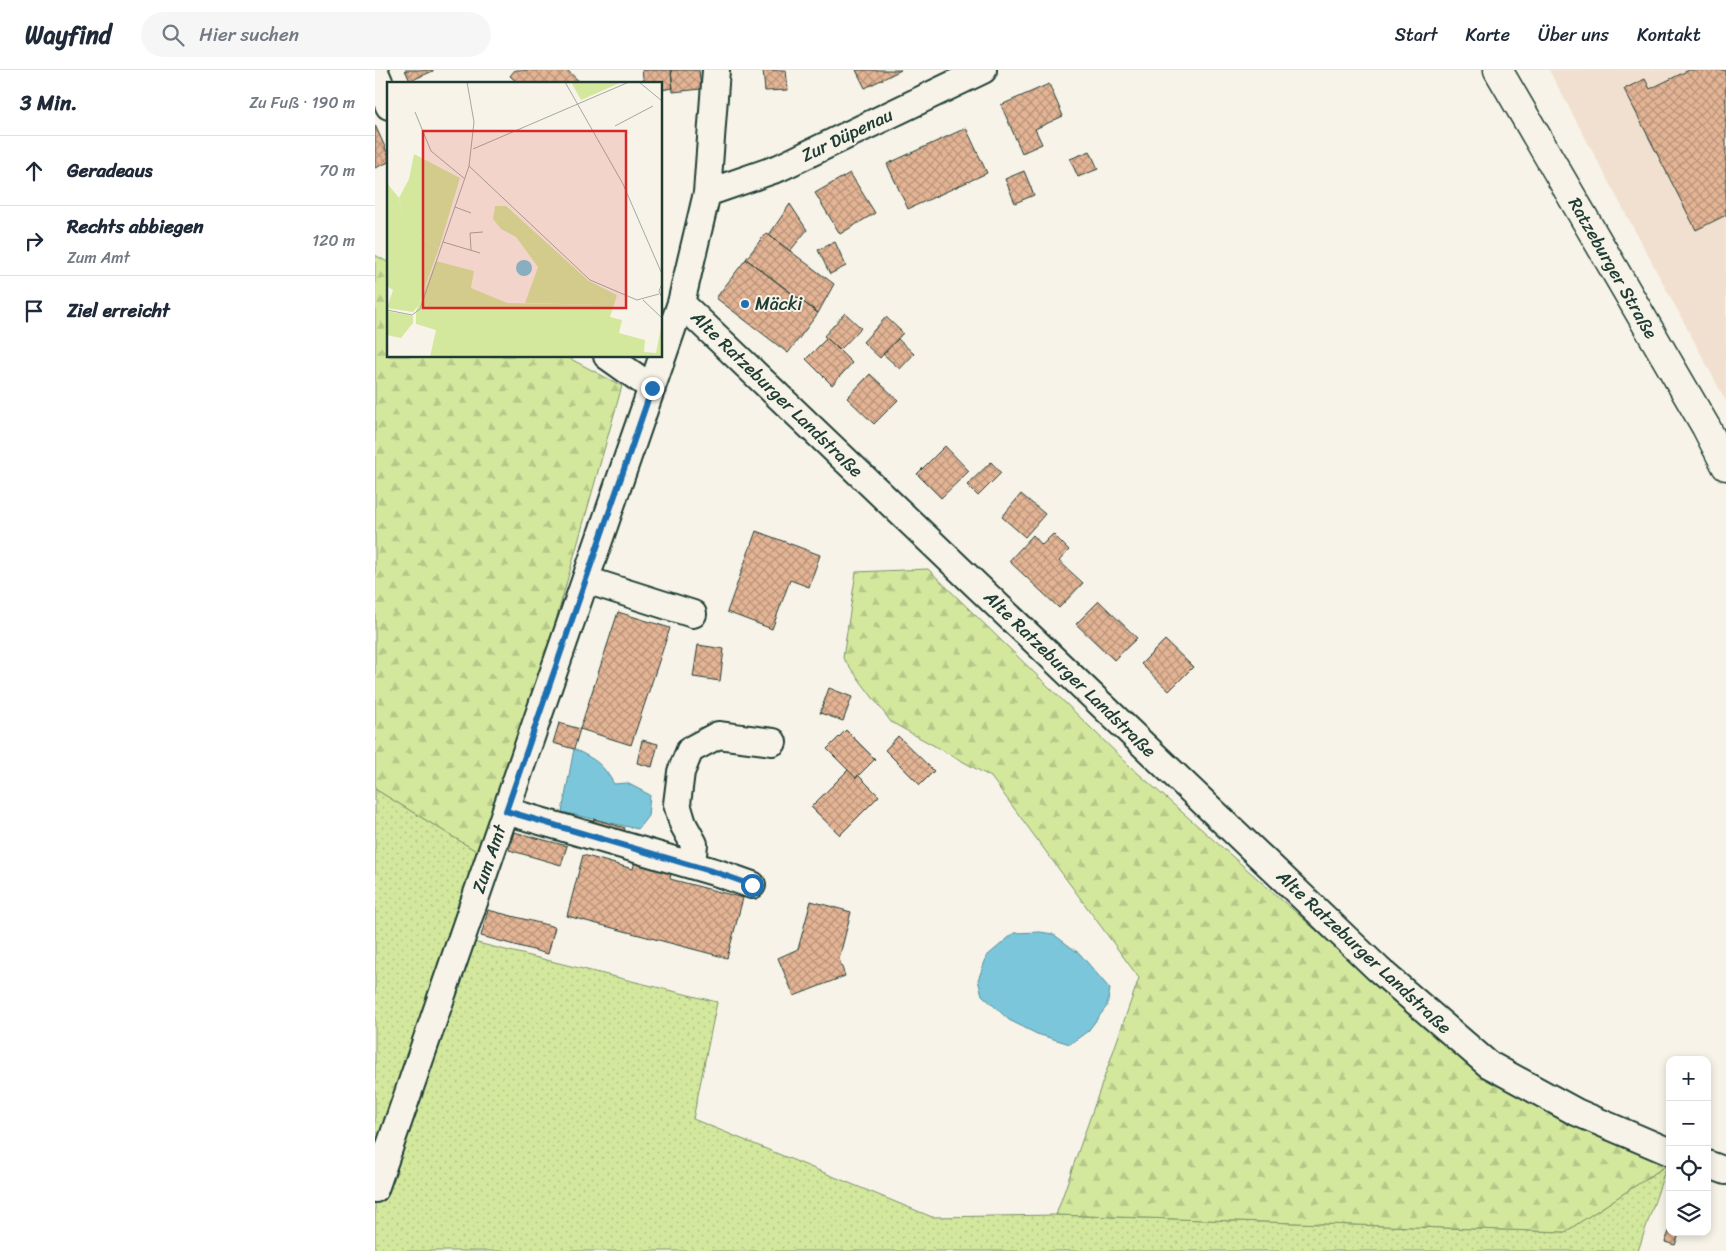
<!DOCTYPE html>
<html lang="de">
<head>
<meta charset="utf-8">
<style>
  :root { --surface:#fff; --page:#f6f6f7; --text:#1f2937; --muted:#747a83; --line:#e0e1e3 }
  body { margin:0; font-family:Sriracha,sans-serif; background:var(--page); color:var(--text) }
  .controls { position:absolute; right:15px; bottom:15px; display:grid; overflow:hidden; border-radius:10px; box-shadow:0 2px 8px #0003 }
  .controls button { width:45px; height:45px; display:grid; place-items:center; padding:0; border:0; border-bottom:1px solid var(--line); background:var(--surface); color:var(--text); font:25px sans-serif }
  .stop { position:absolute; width:15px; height:15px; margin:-11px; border:4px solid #1f6fb2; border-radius:50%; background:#fff }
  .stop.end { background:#1f6fb2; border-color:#fff; box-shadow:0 1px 5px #0008 }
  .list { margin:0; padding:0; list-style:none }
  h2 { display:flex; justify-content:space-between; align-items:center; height:65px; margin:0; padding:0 20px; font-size:21px }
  h2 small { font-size:16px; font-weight:400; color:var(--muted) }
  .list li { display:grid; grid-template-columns:32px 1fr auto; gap:15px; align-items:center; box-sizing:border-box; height:70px; padding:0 20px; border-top:1px solid var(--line) }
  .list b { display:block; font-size:19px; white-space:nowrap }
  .list p { margin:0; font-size:16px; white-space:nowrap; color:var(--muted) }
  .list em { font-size:16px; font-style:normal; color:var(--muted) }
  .icon { flex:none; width:28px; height:28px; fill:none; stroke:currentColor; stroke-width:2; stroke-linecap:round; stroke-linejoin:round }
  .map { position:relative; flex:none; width:1351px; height:1181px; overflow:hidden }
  header { display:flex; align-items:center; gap:30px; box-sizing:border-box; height:70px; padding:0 25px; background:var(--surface); border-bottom:1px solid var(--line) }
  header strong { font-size:24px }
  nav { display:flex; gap:28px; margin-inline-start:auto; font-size:18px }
  .search { width:350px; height:45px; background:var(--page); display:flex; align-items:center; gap:12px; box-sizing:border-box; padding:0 18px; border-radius:28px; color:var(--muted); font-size:19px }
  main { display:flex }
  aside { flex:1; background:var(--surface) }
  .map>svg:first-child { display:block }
</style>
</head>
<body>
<header>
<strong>Wayfind</strong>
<div class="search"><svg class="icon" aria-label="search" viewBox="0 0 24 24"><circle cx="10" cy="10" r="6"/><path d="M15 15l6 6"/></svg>Hier suchen</div>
<nav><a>Start</a><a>Karte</a><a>Über uns</a><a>Kontakt</a></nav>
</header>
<main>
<aside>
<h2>3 Min.<small>Zu Fuß · 190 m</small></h2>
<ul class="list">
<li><svg class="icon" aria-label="ahead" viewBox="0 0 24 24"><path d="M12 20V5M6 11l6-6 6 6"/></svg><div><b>Geradeaus</b></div><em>70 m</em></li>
<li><svg class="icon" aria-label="right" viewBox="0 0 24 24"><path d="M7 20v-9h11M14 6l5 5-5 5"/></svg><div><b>Rechts abbiegen</b><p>Zum Amt</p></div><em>120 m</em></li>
<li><svg class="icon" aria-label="arrive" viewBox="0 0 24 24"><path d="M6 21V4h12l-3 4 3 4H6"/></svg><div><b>Ziel erreicht</b></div></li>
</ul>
</aside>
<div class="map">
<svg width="1351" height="1181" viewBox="0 0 1351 1181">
  <defs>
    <pattern id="grass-dots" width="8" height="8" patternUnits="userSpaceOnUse" patternTransform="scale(1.25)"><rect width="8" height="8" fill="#d3e89d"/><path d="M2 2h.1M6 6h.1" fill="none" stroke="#b5c888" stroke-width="1.8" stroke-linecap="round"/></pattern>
    <pattern id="forest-firs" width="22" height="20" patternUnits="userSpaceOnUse" patternTransform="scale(1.25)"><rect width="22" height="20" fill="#d3e89d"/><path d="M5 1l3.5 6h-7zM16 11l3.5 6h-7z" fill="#b5c888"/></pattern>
    <pattern id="building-cross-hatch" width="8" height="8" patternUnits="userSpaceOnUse" patternTransform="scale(1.25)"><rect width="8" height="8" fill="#e4b495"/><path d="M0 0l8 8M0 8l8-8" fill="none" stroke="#b8947a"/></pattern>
  </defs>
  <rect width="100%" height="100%" fill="#f7f3e8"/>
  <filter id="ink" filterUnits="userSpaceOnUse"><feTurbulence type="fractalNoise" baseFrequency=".02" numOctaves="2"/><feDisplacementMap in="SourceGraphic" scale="10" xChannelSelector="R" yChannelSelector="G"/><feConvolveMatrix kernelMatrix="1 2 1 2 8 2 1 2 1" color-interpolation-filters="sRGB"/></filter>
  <g filter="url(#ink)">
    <path fill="#f1e0cf" d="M1174,0h177v331z"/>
    <path fill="url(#grass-dots)" stroke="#799268" d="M0,719l103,63 -103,294z
      M86,869l256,63 -24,117 239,98 124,-2 509,17 102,-67 -29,86h-1263v-62z"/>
    <path fill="url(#forest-firs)" stroke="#799268" d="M0,185l14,8v93h176l57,30 -71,252 -73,214 -103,-63z
      M553,499l204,199 346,305 189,92 -102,67 -509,-17 83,-237 -148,-201 -100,-55 -48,-64 13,-86z"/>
    <path fill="#7bc6db" stroke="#568f98" d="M199,679c22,11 28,14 40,35l13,-1 23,12 -2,21 -10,13 -76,-17z
      M665,862l13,2 27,20 30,35 -3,17 -19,25 -18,13 -33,-10 -28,-14 -27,-25 -4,-15 9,-24 27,-23z"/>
    <path fill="url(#building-cross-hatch)" stroke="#1f3d34" d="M30,0h28v1l-23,10z
      M140,0h52l15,14h-63l-9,-8z
      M267,0h29l2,18 -12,2v-6h-17z
      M296,0h28l2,19 -28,3z
      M388,0h23l2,20 -23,1z
      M481,0h45l-36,18z
      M1314,0h37v145l-30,15 -72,-141 21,-10 5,10z
      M674,14l14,32 -28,13 7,15 -20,9 -21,-48z
      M0,55l14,31v6l-14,6z
      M591,58l21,45 -79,36 -21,-45z
      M715,81l8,18 -20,8 -8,-18z
      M649,101l10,24 -19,8 -10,-24z
      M475,103l25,40 -35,21 -25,-41z
      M415,134l17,26 -17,21 -21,-16z
      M391,163l68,51 -16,29 -72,-54z
      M460,172l11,24 -16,8 -12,-24z
      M371,189l72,54 -30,40 -72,-55z
      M470,243l16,15 -21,22 -16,-14z
      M511,247l17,16 -23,25 -17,-16z
      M452,268l25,25 -20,22 -26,-26z
      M523,269l16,15 -14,15 -17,-15z
      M495,304l28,26 -24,24 -27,-26z
      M570,376l24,25 -28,27 -24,-24z
      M616,392l10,11 -23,23 -11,-11z
      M646,424l24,20 -20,23 -23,-20z
      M381,461l64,24 -11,32 -19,-7 -18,49 -45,-17z
      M678,464l16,16 -10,11 24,22 -24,25 -50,-47 24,-26 9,10z
      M724,531l38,37 -23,22 -38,-36z
      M243,542l52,16 -39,117 -51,-16z
      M790,570l28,27 -24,24 -28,-27z
      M323,575l26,4 -4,32 -27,-4z
      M454,618l23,9 -9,24 -23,-8z
      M184,653l21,6 -6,20 -21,-6z
      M471,660l29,29 -19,19 -29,-29z
      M523,666l36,35 -14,14 -35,-35z
      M267,670l16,4 -6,23 -15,-4z
      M473,700l8,8 2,-3 21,21 -39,39 -29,-28z
      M219,749l31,9 -3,11 -32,-9z
      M139,762l53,14 -6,19 -52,-15z
      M208,785l50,14 3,-12 36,10 -2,12 73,19 -16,60 -160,-42z
      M436,831l40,11 -12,47 6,17 -51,20 -16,-38 20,-9z
      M113,840l67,17 -7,27 -67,-18z
      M1295,1159v3h10l-5,13 -10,-3z"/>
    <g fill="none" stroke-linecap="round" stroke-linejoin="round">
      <defs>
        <path id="minor" d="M341,0l-9,123 -26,110 697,666 110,95 88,48 94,40
          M0,2l14,34
          M332,123l72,-25 204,-98
          M232,286l45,32
          M211,510l107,34
          M131,741l212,62 34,12
          M317,795l2,-21 -11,-20 -6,-20 4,-32 9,-22 28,-15 55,7
          M1332,1094l19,7
          M0,1119l306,-886"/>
        <path id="major" d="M1123,0l208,357 20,39"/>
      </defs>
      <use href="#minor" stroke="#1f3d34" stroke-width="30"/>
      <use href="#major" stroke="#1f3d34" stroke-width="31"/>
      <use href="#minor" stroke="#f7f3e8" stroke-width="26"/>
      <use href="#major" stroke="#f7f3e8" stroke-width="28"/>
    </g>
  </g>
  <g fill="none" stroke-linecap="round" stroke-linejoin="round" filter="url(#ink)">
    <path stroke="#1f6fb2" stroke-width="6" d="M277,318l-146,423 212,62 34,12"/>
  </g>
  <circle fill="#1f6fb2" stroke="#f7f3e8" stroke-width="2" cx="370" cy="234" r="5"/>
  <g text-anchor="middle" stroke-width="4" stroke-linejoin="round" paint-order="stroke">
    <g font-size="18" fill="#1f3d34" stroke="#f7f3e8">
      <text transform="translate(472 65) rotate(-26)" y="6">Zur Düpenau</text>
      <text transform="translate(1238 198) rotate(60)" y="6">Ratzeburger Straße</text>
      <text transform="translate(402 324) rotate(44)" y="6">Alte Ratzeburger Landstraße</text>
      <text transform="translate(695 604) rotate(44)" y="6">Alte Ratzeburger Landstraße</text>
      <text transform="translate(114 789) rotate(-71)" y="6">Zum Amt</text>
      <text transform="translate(989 882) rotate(43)" y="6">Alte Ratzeburger Landstraße</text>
    </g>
    <g font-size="18" fill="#1f3d34" stroke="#f7f3e8" text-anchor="start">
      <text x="380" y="240">Mäcki</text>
    </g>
  </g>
  <g transform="translate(12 12)">
    <rect width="275" height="275" fill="#f7f3e8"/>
    <path d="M184,0h51l-41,18zM0,101l12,15 4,19 19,21 17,10 -21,58 -5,6 -26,-4 6,-18 -6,-4zM49,179l38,10 -3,17 36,15 95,2 15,-10 -7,22 12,3 -3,13 26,7 -1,12 12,1 6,-31v35h-232l6,-27 -20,-6v-13zM0,229l26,5v7l-12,15 -14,-3z" fill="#d3e89d"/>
    <path d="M27,72l46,24 -21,70 -17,-10 -19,-20 -4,-20 10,-19zM108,124h11l83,75 28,14 -15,10 -77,-2 13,-36 -22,-30 -15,-8 -8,-10zM127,252l7,1 -3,22h-7z" fill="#d3e89d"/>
    <path d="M129 186a8 8 0 1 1 16 0a8 8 0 1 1-16 0Z" fill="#7bc6db"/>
    <path fill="none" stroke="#a1aaa0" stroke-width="1" d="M80,0l7,40 -5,44 121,114 47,20 22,-6M178,0l58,102 39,90M252,0l23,19M28,30l16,39 34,28M228,44l38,-20M86,67l156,-67M68,125l16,6M56,160l37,11M84,168l-1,-17 13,-1M275,202l-3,7 3,7M256,218l19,18M0,228l25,5 8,-6 49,-143"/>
    <path fill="#d62828" fill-opacity="0.15" stroke="#d62828" stroke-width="2.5" d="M36,49h203v177h-203z"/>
    <rect width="275" height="275" fill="none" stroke="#1f3d34" stroke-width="2.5"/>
  </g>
</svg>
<div class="controls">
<button>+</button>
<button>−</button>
<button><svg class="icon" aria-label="locate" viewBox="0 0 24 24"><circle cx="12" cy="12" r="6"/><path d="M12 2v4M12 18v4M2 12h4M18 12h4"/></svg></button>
<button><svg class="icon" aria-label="layers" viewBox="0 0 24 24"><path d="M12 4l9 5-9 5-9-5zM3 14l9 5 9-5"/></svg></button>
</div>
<div class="stop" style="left:377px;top:815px"></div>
<div class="stop end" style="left:277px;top:318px"></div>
</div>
</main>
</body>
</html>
